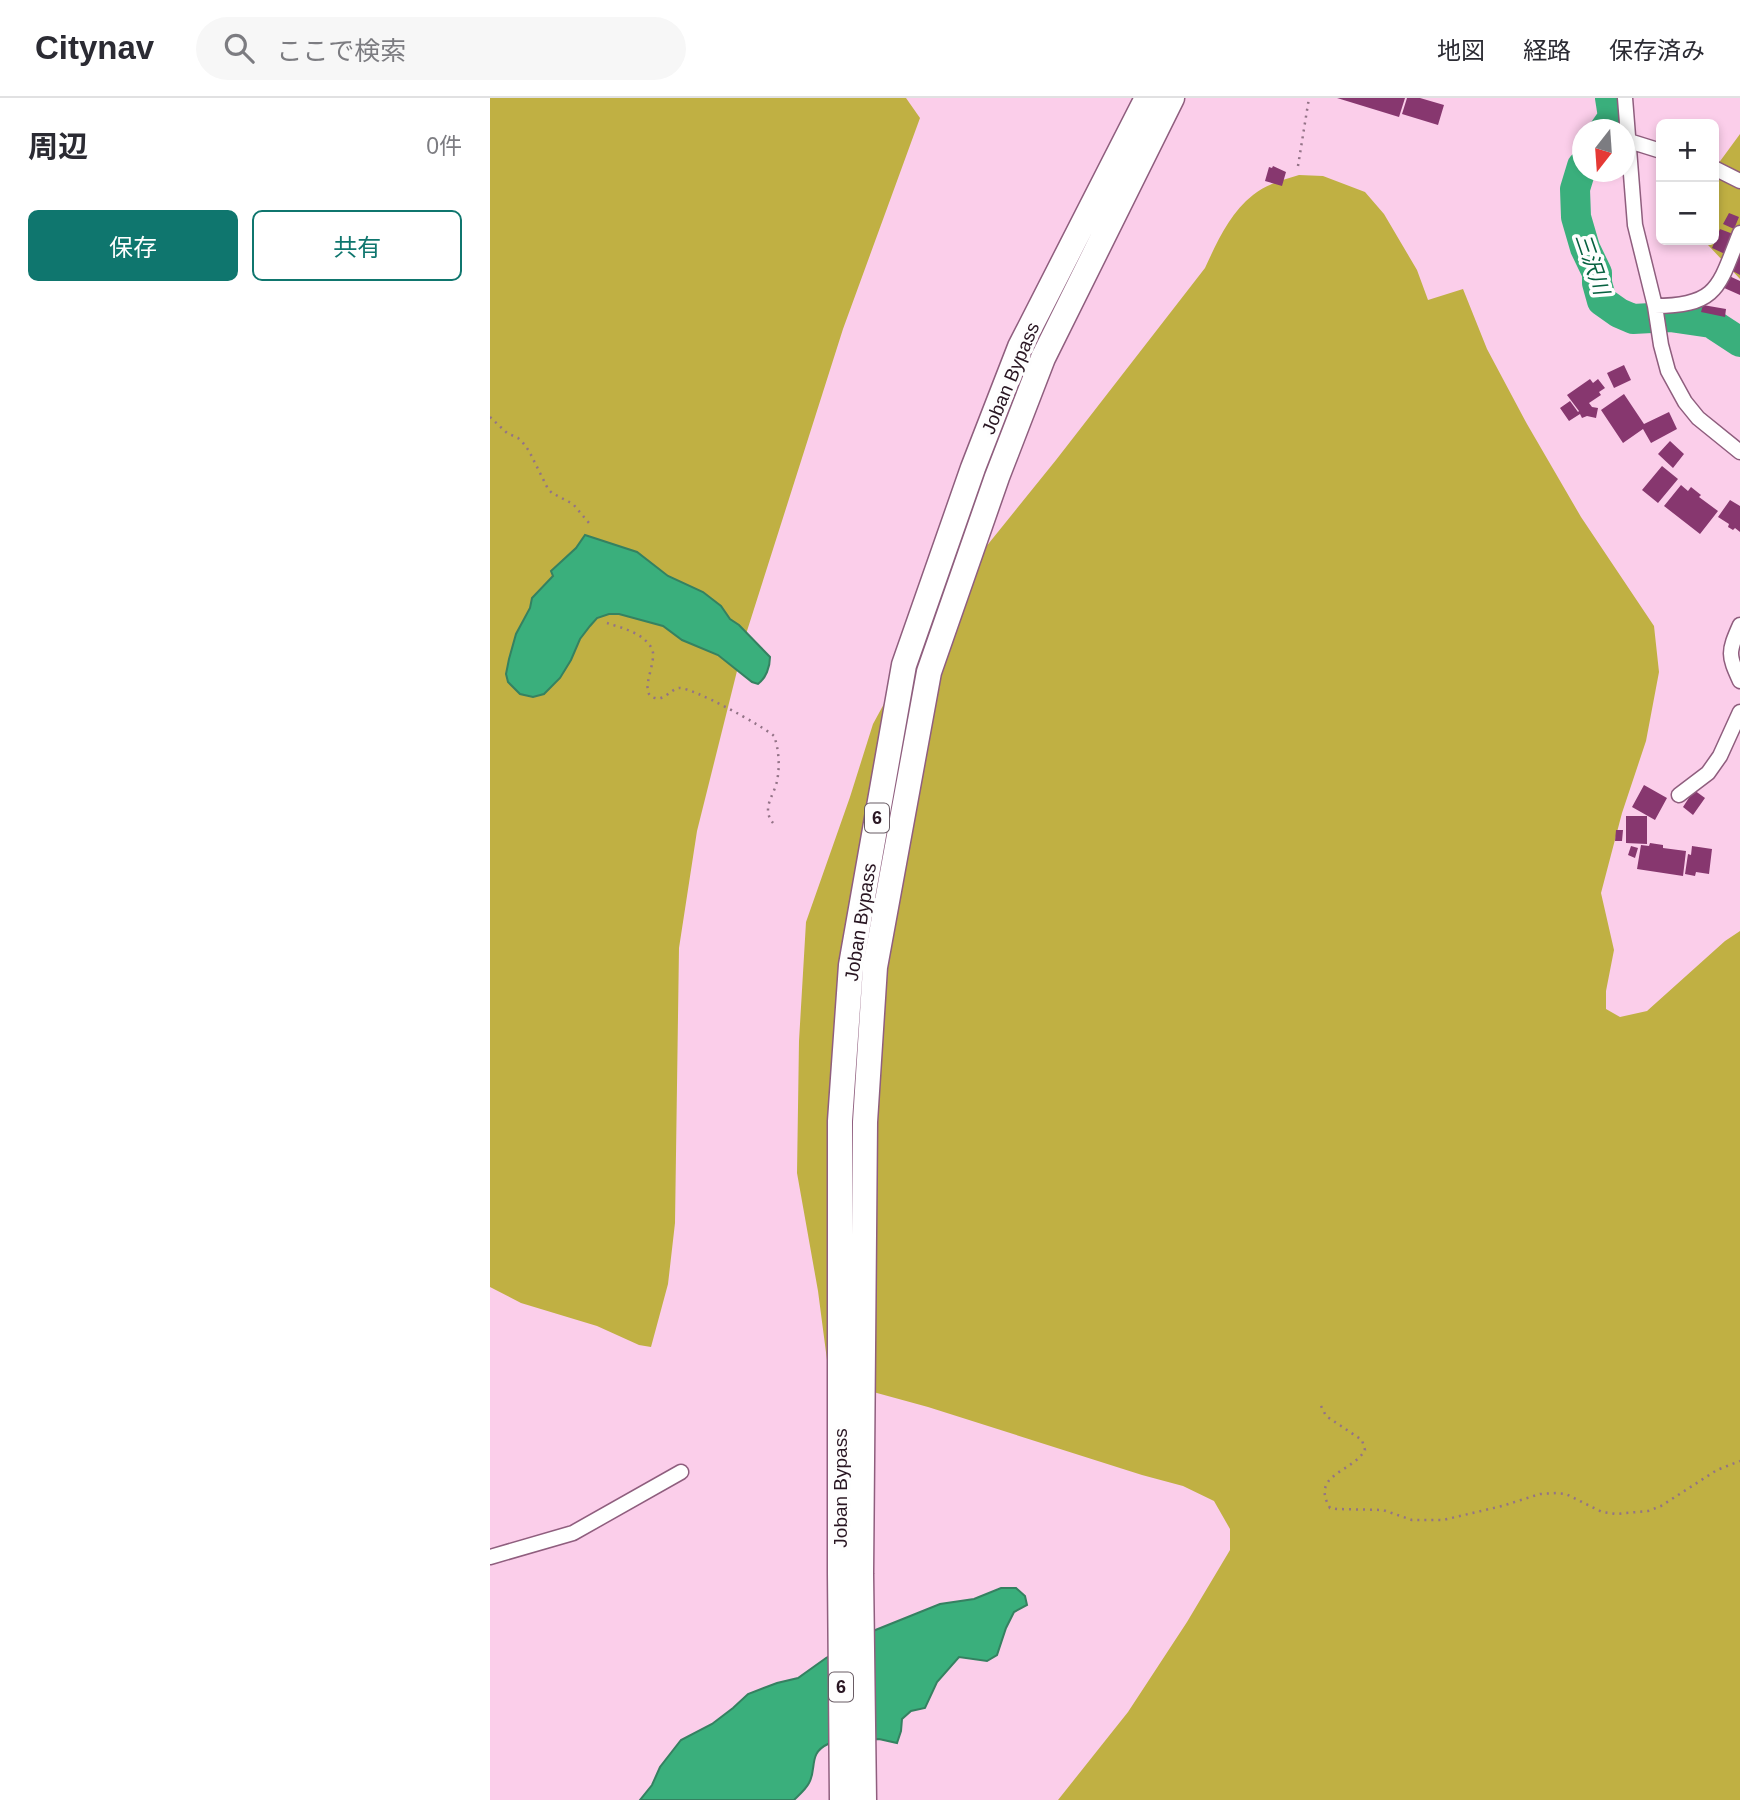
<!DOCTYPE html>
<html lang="ja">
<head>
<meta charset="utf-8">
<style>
  :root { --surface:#fff; --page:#f7f7f7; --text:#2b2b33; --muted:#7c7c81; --line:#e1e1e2; --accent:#0f766e }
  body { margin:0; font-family:Arial,"Noto Sans JP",sans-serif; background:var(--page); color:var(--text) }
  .controls { position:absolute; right:21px; top:21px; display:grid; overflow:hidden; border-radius:10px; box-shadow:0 4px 10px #0003 }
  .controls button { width:63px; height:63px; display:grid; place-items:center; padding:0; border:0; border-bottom:2px solid var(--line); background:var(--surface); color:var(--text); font:35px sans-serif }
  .compass { position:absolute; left:1082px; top:21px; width:63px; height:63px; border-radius:50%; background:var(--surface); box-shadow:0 4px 10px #0003; rotate:197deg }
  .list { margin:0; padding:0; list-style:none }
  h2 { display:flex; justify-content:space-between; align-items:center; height:91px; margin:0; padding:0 28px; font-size:30px }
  h2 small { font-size:23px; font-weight:400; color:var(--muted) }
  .actions { display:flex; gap:14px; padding:21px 28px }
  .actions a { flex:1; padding:16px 0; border:2px solid var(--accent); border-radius:10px; text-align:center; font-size:24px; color:var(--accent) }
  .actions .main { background:var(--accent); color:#fff }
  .icon { flex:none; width:38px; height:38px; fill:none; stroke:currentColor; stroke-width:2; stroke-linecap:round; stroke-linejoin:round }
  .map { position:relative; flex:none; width:1250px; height:1702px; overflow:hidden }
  header { display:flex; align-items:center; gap:42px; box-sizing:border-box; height:98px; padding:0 35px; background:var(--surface); border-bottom:2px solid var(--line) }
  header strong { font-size:33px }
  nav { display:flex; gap:38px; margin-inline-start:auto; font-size:24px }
  .search { width:490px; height:63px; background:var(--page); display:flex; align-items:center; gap:18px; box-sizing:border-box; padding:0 24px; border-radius:38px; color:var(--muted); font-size:26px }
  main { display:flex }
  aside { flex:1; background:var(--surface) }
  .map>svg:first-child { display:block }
</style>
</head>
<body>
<header>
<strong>Citynav</strong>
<div class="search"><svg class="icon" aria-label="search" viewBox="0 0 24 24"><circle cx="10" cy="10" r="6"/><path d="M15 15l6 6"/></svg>ここで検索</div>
<nav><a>地図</a><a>経路</a><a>保存済み</a></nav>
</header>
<main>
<aside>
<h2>周辺<small>0件</small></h2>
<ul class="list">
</ul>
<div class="actions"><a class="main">保存</a><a>共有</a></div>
</aside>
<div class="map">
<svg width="1250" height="1702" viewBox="0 0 1250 1702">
  <rect width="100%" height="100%" fill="#fbceea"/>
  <path fill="#c0b043" d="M0,0h416l14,20 -77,211 -96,302 -50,200 -18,117 -4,275 -7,61 -17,63 -12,-2 -42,-19 -76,-23 -31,-16z
    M1250,36v145l-32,-34 -1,-5h7v-59l4,-17z
    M809,77l24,1 42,16 19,22 33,56 11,30 35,-11 24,60 40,75 54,93 73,109 5,46 -13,69 -24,72 -21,80 13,57 -8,41v18l14,8 27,-6 78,-70 15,-10v869h-682l70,-88 59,-90 43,-72v-21l-16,-28 -31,-15 -41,-11 -214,-68 -73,-20 -28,-27 -9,-69 -21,-118 2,-132 7,-119 44,-125 23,-73 62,-114 121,-150 149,-192c12,-26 25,-55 48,-73 13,-11 30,-15 46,-20z"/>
  <path fill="#3aaf7c" stroke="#358161" stroke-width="2" d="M95,437l52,17 31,24 35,16 18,14 9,13 9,6 31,32c0,10 -4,21 -12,27l-6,-2 -34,-27 -36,-15 -19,-14 -44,-12h-10l-12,4 -7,8 -10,13 -9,21 -11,18 -16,16 -11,3 -13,-3 -12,-12 -2,-8 3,-15 7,-25 14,-26 2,-10 21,-22 -2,-5 25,-23z
    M511,1490h15l9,8 2,9 -13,7 -8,16 -9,27 -10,6 -28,-4 -22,25 -12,26 -14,3 -9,8 -1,12 -4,12 -18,-4 -51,5c-20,9 -11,25 -19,39 -3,6 -10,12 -15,17h-154l12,-15 8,-18 21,-27 31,-16 21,-16 15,-14 29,-11 21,-5 28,-20 47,-27 67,-27 34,-5z"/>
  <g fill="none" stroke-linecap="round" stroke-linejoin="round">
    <path stroke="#3aaf7c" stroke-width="30" d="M1114,32l9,-13 -3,-19
      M1092,68l-7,23 1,28 9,31 12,25v10l5,18 17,12 14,6 37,-2 41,6 29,19"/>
  </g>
  <path fill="#87376f" d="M847,0h68l-6,19z
    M917,0h13l24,7 -6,20 -36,-11z
    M783,68l13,6 -4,14 -17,-5 4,-14 3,1z
    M1239,115l10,4 -5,12 -11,-5z
    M1230,131l13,5 -8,20 -13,-6z
    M1250,146v31l-11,-6z
    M1237,177l13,6v14l-18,-8z
    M1213,207l23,4 -1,8 -24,-5z
    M1134,267l7,15 -17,8 -7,-15z
    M1100,281l3,4 5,-4 7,9 -6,4 2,3 -12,8 3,4 6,1 -2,10 -9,-2 -5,2 -2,-4 -11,7 -9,-13 10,-7 8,11 1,-1 -12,-16z
    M1134,296l20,30 25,-12 8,17 -26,14 -8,-14 -20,14 -22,-33z
    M1180,343l14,13 -11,14 -15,-14z
    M1172,368l16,13 -20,24 -16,-13z
    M1191,387l7,6 3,-4 10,8 -2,2 19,14 -18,23 -36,-28z
    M1240,402l10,6v26l-5,-4 -2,2 -5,-3 1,-3 -11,-7z
    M1154,687l23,13 -12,22 -23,-13z
    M1204,692l11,8 -12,17 -10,-8z
    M1136,718h21v28l-21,-1z
    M1126,732h7l-1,11h-7z
    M1160,745l13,2v3l23,3 -3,25 -46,-7 4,-24 8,1z
    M1141,748l7,2 -3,10 -7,-3z
    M1202,748l20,3 -3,25 -13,-2 -1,4 -10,-2 3,-20 3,1z"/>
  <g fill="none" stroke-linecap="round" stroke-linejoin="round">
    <defs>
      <path id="minor" d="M1135,0l10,127 20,81 6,39 7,26 17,31 13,16 42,34
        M1139,43l32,10
        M1224,70l26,13
        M1165,208c64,0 64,-21 85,-73
        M1250,527c-12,27 -12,30 0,56
        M1189,697l29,-22 12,-17 20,-44
        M0,1459l83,-24 108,-61"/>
      <path id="trunk" d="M352,1702l-2,-227v-452l11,-156 53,-300 69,-197 47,-121 127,-249
        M374,1702l-3,-226 4,-452 10,-155 54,-295 68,-195 46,-119 129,-260"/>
    </defs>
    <use href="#minor" stroke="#8f5e7e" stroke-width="17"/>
    <use href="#trunk" stroke="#8f5e7e" stroke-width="27"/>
    <path stroke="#937387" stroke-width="2.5" stroke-dasharray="2 5" stroke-linecap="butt" d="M808,68l11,-68
      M0,319l17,16 11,5 6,6 5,7 19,38 4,4 21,11 16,19
      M117,525c15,5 37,10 45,26 6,13 -15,45 3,49 9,3 16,-9 24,-10 13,-1 84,38 95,48 5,13 6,31 3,45 -3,15 -16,27 -4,42
      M831,1308l5,10 36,24 3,10c-13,23 -55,24 -35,58l7,1 46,1 29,10h31l59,-14 38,-12 17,-1 9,1 36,18 14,2 21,-2 11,-1 13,-5 56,-36 23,-9"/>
    <use href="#minor" stroke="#fff" stroke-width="14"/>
    <use href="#trunk" stroke="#fff" stroke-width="24"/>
  </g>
  <g text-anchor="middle" stroke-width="7" stroke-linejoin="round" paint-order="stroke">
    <g fill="#fefefe" stroke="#695c64" stroke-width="2">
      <rect x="375" y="705.5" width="24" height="29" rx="5"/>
      <rect x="339" y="1574.5" width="24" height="29" rx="5"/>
    </g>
    <g font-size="18" font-weight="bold" fill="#291622">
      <text x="387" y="726">6</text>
      <text x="351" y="1595">6</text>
    </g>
    <g font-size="19" fill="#291622" stroke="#fefefe">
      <text transform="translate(520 280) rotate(-67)" y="7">Joban Bypass</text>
      <text transform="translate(370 824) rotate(-81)" y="7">Joban Bypass</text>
      <text transform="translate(350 1390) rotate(-90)" y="7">Joban Bypass</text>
    </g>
    <g font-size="21" font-style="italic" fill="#066140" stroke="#fefefe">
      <text transform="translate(1102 166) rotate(71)" y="7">三沢川</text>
    </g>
  </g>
</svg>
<div class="controls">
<button>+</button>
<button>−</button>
</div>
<svg class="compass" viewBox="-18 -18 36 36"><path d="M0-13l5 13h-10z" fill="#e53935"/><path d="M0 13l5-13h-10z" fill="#7c7c81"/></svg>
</div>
</main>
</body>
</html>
